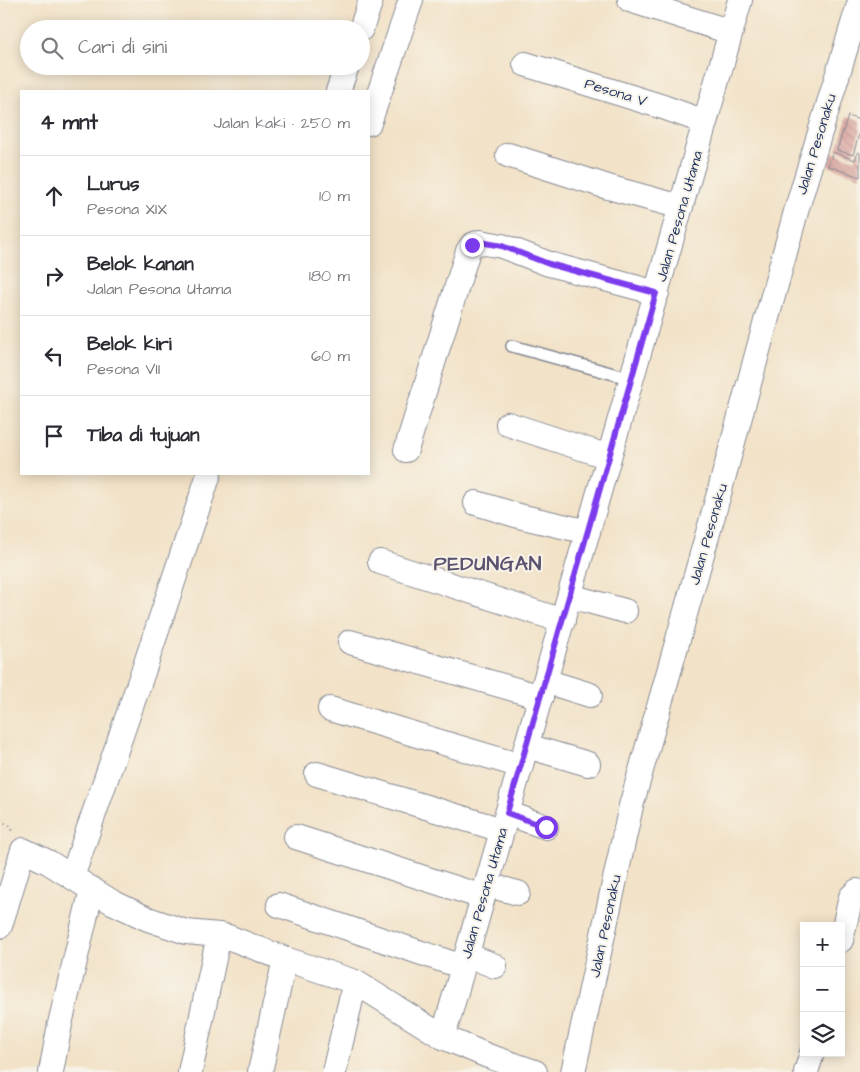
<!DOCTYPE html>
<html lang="id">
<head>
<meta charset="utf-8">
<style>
  :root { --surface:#fff; --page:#f7f7f7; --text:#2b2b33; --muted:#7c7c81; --line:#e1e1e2 }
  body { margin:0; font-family:"Architects Daughter",sans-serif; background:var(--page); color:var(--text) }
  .controls { position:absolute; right:15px; bottom:15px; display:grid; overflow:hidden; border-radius:0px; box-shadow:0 2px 12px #0003 }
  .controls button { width:45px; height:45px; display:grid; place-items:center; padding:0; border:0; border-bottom:1px solid var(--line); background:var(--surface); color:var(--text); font:25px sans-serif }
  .stop { position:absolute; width:15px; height:15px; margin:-11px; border:4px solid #7c3aed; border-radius:50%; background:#fff }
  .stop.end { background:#7c3aed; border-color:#fff; box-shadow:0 1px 5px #0008 }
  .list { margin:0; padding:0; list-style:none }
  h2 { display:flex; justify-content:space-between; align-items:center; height:65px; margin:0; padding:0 20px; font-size:21px }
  h2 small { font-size:16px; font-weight:400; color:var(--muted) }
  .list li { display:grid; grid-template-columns:32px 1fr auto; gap:15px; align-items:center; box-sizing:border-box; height:80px; padding:0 20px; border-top:1px solid var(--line) }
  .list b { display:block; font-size:19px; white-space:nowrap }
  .list p { margin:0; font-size:16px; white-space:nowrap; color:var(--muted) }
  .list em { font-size:16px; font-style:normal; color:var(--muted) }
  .icon { flex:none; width:28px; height:28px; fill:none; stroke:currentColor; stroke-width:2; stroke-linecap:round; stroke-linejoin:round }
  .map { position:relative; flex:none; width:860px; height:1072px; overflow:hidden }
  .search { position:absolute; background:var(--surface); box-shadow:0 2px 12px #0003; left:20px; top:20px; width:350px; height:55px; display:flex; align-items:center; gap:12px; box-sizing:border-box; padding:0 18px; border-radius:28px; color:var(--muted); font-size:19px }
  .panel { position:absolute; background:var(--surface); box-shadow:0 2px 12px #0003; left:20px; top:90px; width:350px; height:385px; border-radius:0px }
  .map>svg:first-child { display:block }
</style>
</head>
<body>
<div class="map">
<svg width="860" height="1072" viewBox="0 0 860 1072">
  <defs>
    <pattern id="building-back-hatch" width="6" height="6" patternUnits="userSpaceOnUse" patternTransform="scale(1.25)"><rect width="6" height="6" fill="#d59590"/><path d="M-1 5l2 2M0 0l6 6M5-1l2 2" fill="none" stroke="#ac7a79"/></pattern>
  </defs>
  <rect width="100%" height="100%" fill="#f7f3e8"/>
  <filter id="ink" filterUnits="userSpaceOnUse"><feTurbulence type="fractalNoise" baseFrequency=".02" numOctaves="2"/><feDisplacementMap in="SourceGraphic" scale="10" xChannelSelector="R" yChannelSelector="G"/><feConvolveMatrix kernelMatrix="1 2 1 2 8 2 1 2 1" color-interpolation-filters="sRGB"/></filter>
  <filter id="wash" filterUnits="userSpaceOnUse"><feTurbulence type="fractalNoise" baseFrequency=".0096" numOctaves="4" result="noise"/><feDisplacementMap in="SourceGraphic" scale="20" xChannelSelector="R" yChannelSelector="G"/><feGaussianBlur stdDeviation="1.12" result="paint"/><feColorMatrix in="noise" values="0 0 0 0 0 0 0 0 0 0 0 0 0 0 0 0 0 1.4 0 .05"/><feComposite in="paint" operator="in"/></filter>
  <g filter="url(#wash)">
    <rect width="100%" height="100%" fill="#f2e2c7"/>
    <g id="blocks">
      <path fill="url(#building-back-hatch)" d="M848,116l12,4v11l-7,24 -16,-5z
        M833,152l22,8 3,-8 2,1v24l-32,-11z"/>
    </g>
  </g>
  <g filter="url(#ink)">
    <use href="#blocks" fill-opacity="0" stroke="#868892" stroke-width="1"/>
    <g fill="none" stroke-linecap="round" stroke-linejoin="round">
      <defs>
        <path id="service" d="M512,346l120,33"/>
        <path id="minor" d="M630,0l101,32
          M361,29l10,-29
          M525,64l138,43 42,15
          M338,91l9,-25
          M369,123l42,-123
          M508,155l100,32 73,20
          M508,424l101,33
          M406,450l56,-180 6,-19 4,-6 8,-3 22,4 47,18 108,29
          M476,503l43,13 69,16
          M380,562l183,59
          M570,596l55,15
          M350,642l191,55
          M545,681l45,14
          M330,709l191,57
          M527,746l61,18
          M317,774l185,56
          M507,813l39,14
          M296,837l187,60
          M72,877l71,-205 66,-198
          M487,885l31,8
          M279,905l184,62
          M0,926l23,-76 25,12 64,40 36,17 38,13 33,3 9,2 57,22 70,23 88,55 45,19 47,16
          M841,940l10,-43 6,-6 3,1
          M467,955l28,11
          M443,1037l297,-1037
          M51,1072l9,-48 32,-135
          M190,1072l29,-137
          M260,1072l25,-113
          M334,1072l21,-90
          M573,1072l58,-266 84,-298 82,-300 63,-207
          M806,1072l6,-19"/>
      </defs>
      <use href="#service" stroke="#868892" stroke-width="14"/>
      <use href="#minor" stroke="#868892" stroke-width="26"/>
      <path stroke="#868892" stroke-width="3" stroke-dasharray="1 4" stroke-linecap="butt" d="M0,821l10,5 3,6"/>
      <use href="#service" stroke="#fff" stroke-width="11"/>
      <use href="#minor" stroke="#fff" stroke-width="24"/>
    </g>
  </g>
  <g fill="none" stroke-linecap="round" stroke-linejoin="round" filter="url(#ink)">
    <path stroke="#7c3aed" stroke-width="6" d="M472,245l8,-3 22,4 47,18 107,29 -149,520 39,14"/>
  </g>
  <g text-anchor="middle" stroke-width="4" stroke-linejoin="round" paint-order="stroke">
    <g font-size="15" fill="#1b2f5e" stroke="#f7f3e8">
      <text transform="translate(616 92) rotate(17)" y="5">Pesona V</text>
      <text transform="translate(816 144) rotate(-73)" y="5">Jalan Pesonaku</text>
      <text transform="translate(679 216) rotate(-74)" y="5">Jalan Pesona Utama</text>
      <text transform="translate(708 534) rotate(-74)" y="5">Jalan Pesonaku</text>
      <text transform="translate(484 893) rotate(-74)" y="5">Jalan Pesona Utama</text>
      <text transform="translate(605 926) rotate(-78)" y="5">Jalan Pesonaku</text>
    </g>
    <g font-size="20" font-weight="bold" letter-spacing="1" fill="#5c5370" stroke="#f7f3e8">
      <text x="488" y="570">PEDUNGAN</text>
    </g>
  </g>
</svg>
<div class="controls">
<button>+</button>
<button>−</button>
<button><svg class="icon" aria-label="layers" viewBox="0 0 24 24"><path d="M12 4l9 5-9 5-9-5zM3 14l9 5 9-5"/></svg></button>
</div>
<div class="stop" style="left:546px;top:827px"></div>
<div class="stop end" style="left:472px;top:245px"></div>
<div class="search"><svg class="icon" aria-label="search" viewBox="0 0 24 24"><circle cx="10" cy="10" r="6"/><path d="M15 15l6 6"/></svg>Cari di sini</div>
<section class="panel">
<h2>4 mnt<small>Jalan kaki · 250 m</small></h2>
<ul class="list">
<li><svg class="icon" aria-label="ahead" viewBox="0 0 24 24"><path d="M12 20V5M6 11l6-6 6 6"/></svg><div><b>Lurus</b><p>Pesona XIX</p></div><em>10 m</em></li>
<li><svg class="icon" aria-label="right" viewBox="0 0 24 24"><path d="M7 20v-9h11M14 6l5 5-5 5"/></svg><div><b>Belok kanan</b><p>Jalan Pesona Utama</p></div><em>180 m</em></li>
<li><svg class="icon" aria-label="left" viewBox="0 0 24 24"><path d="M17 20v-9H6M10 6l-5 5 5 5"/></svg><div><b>Belok kiri</b><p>Pesona VII</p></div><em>60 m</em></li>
<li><svg class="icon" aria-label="arrive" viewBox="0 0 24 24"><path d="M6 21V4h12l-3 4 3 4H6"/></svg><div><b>Tiba di tujuan</b></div></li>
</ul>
</section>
</div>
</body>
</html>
